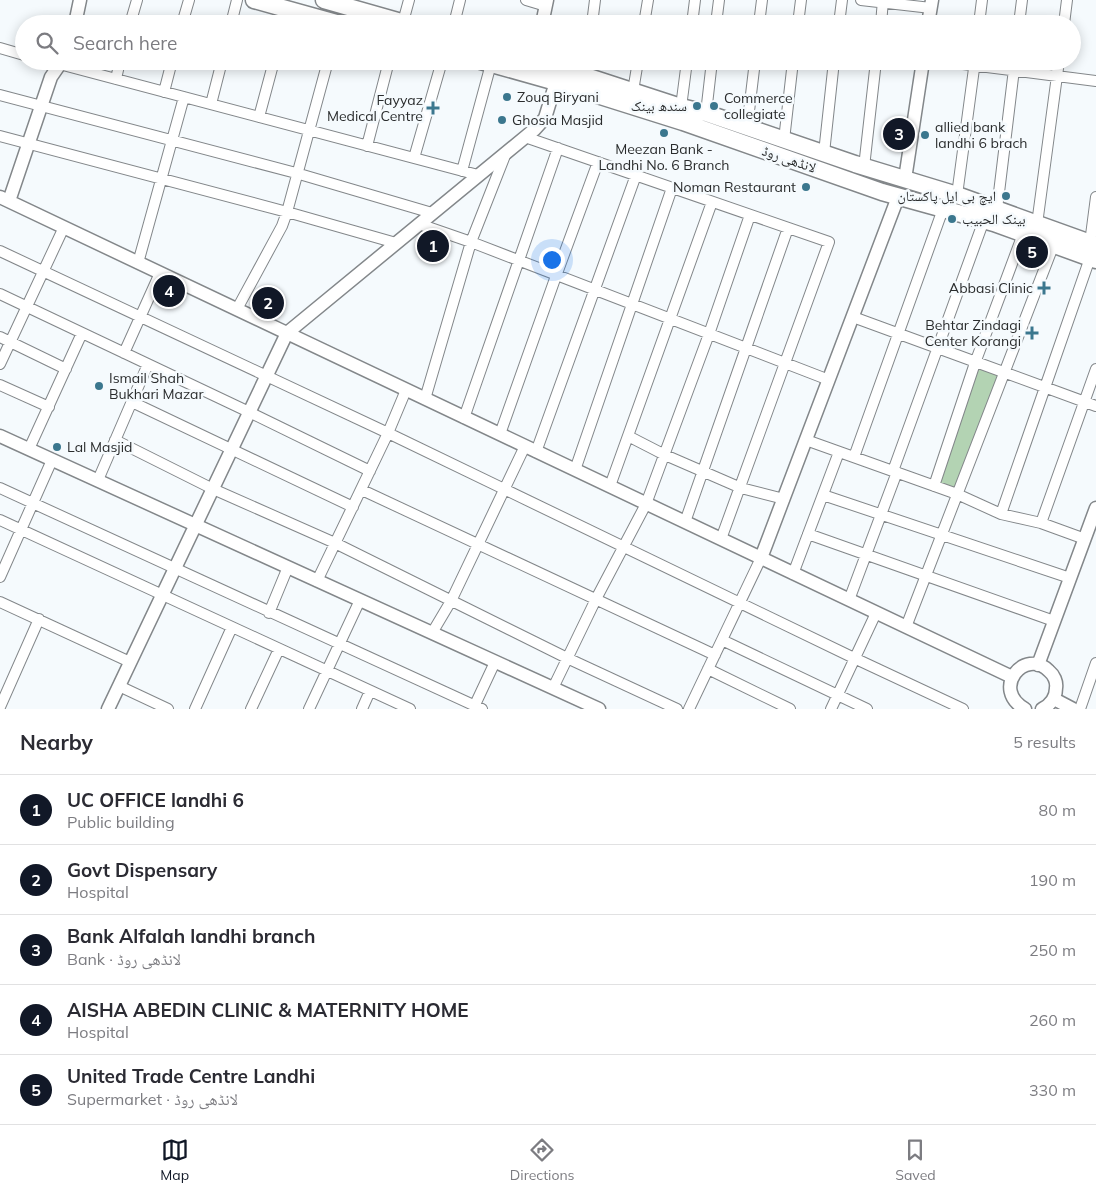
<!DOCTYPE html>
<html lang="en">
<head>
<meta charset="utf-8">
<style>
  :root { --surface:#fff; --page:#f2f2f3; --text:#2b2b33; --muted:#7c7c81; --line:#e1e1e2; --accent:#111827 }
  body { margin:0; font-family:Mulish,"Noto Naskh Arabic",sans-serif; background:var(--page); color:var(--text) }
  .you { position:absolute; left:551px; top:259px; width:18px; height:18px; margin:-12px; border:4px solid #fff; border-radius:50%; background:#1a73e8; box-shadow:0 0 0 8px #1a73e833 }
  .badge { display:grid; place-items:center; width:32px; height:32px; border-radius:50%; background:var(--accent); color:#fff; font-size:16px; font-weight:700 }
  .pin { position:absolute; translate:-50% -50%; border:2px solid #fff; box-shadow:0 1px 5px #0006 }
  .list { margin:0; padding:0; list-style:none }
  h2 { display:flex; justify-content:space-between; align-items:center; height:65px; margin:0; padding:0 20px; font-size:21px }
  h2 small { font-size:16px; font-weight:400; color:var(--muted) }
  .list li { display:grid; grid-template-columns:32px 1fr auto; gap:15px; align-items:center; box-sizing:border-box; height:70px; padding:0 20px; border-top:1px solid var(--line) }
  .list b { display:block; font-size:19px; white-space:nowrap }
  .list p { margin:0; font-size:16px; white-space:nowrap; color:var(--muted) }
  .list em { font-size:16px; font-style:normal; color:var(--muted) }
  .icon { flex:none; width:28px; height:28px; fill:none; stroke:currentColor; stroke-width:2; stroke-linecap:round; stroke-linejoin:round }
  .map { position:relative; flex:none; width:1096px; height:709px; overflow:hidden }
  .search { position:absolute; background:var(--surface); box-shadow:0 2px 12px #0003; left:15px; right:15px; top:15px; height:55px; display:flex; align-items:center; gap:12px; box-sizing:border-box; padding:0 18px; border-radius:28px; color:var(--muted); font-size:19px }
  .sheet { height:415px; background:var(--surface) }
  nav { display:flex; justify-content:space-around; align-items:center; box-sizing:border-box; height:70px; border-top:1px solid var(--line); background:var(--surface); font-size:14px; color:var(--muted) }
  nav a { display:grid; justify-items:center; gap:2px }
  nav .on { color:var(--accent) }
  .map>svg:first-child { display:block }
</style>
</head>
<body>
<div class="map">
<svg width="1096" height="709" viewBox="0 0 1096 709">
  <rect width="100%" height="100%" fill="#f5fafd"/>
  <path fill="#b3d3b3" d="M975,363l28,9 -46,122 -23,-8z"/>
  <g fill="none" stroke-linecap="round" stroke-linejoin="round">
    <defs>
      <path id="minor" d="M526,0l20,6
        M861,0l70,8
        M403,22l6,-22
        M130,24l7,-24
        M182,24l7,-24
        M231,24l6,-24
        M285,24l4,-15
        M454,24l6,-24
        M592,24l3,-24
        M644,24l4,-24
        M692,24l3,-24
        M716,24l3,-24
        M759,24l3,-24
        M798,24l3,-24
        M839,24l3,-24
        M881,24l2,-24
        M979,24l3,-24
        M1019,24l3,-24
        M1064,24l3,-24
        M0,48l24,7
        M48,61l430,114
        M939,61l157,20
        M584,75l2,-14
        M116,79l4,-18
        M633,91l5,-30
        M164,92l8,-31
        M0,95l296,78 136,40
        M211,104l11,-43
        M681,107l6,-46
        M706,113l6,-52
        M259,117l15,-56
        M747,128l8,-67
        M0,136l287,76 109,31
        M525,137l304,105 -108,297
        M784,140l9,-79
        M367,146l22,-85
        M824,153l10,-92
        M414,158l28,-97
        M864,167l12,-106
        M462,171l29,-107
        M957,195l18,-134
        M997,209l18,-148
        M419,224l52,18 358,138
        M1037,224l22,-163
        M1090,243l6,-46
        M0,251l388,182 466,225 109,51
        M138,263l46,-166
        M0,294l249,118 121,59
        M237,309l45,-83 5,-14 41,-151
        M853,317c81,29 162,60 243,89
        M0,337l66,32
        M124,353l36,-80
        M0,364l64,-137
        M0,385l49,22
        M425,399l46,-157 35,-89
        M132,402l221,105
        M464,418l94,-270
        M500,434l56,-158 42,-114
        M628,436l37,19 76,33 43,11
        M115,440l98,49 122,54 232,115 110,51
        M806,440l151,54 44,20 40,9 44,16
        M29,449l53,-116
        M536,452l100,-277
        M854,457l89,-248
        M575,470l97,-282
        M893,471l91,-251
        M98,480l50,-116
        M610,486l102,-284
        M934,486l41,-123 48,-129
        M0,488l482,221
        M362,490l353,165
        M823,495l247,83
        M1001,514l89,-256
        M0,520l410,189
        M685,522l103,-294
        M1041,523l55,-154
        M808,534l246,87
        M793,574l46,-122
        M0,577l52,-117
        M317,581l71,-148 18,-43
        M849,600l48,-128
        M0,602l130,60
        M269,613l19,-46
        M906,627l148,-383
        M432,633l19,-32 74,-155
        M722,640l145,69
        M708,669l82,40
        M119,686l49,23
        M553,688l43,-89 50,-95 63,-170 41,-119
        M0,707l39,-88
        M195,709l37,-82
        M251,709l28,-60
        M309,709l51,-109
        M362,709l8,-18
        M473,709l22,-47
        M689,709l72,-151
        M831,709l45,-96
        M1080,709l16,-46"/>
      <path id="tertiary" d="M75,24l5,-24
        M542,24l5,-24
        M928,24l4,-24
        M905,179l18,-118
        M0,197l1012,480
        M9,201l42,-124 9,-13 5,-3
        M0,436l599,273
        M761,558l137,-361
        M1038,665l58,-157
        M1054,699l19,10
        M108,709l179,-376 248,-204 10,-11 11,-36
        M1025,709c-35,-20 0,-62 24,-38 5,4 8,11 7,17 0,10 -6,17 -14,21"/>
      <path id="primary" d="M254,0l86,24
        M324,0l84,24
        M481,61l75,21 127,40 199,70 112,31 102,37
        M540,61l141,46 25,6 149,51 102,31 139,50"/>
    </defs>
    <use href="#minor" stroke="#83878a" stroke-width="12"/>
    <use href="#tertiary" stroke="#83878a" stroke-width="15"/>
    <use href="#primary" stroke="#83878a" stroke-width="19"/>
    <use href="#minor" stroke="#fff" stroke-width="10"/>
    <use href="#tertiary" stroke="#fff" stroke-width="12"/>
    <use href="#primary" stroke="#fff" stroke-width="16"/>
  </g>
  <g fill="#3b778e" stroke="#f5fafd" stroke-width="2">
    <circle cx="507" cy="97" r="5"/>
    <circle cx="697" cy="106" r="5"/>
    <circle cx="714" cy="106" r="5"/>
    <path d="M430.5 100.5h5v5h5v5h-5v5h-5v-5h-5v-5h5z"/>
    <circle cx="502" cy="120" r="5"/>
    <circle cx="664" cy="133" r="5"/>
    <circle cx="925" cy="135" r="5"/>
    <circle cx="806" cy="187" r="5"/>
    <circle cx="1006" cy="196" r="5"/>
    <circle cx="952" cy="219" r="5"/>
    <path d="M1041.5 280.5h5v5h5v5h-5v5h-5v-5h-5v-5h5z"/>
    <path d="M1029.5 325.5h5v5h5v5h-5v5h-5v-5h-5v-5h5z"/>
    <circle cx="99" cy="386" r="5"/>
    <circle cx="57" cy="447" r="5"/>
  </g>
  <g text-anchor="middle" stroke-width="5" stroke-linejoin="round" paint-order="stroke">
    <g font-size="14" fill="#2a2c2d" stroke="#f5fafd" text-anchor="start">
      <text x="517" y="102">Zouq Biryani</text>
      <text x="724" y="103">Commerce<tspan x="724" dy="16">collegiate</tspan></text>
      <text x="423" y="105" text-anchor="end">Fayyaz<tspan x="423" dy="16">Medical Centre</tspan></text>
      <text x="687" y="111" text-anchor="end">سندھ بینک</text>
      <text x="512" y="125">Ghosia Masjid</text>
      <text x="935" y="132">allied bank<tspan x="935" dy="16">landhi 6 brach</tspan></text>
      <text x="664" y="154" text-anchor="middle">Meezan Bank -<tspan x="664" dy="16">Landhi No. 6 Branch</tspan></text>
      <text x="796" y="192" text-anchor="end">Noman Restaurant</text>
      <text x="996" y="201" text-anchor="end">ایچ بی ایل پاکستان</text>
      <text x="962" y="224">بينک الحبيب</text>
      <text x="1033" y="293" text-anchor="end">Abbasi Clinic</text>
      <text x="1021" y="330" text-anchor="end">Behtar Zindagi<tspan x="1021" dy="16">Center Korangi</tspan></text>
      <text x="109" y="383">Ismail Shah<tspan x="109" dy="16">Bukhari Mazar</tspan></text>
      <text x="67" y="452">Lal Masjid</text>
    </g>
    <g font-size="14" fill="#2a2c2d" stroke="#f5fafd">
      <text transform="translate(789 159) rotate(19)" y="5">لانڈھی روڈ</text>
    </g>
  </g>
</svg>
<div class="you"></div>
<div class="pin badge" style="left:433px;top:246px">1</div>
<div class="pin badge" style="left:268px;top:303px">2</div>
<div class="pin badge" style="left:899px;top:134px">3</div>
<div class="pin badge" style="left:169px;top:291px">4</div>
<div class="pin badge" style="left:1032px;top:252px">5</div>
<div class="search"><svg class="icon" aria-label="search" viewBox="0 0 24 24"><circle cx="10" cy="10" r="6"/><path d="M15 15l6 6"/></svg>Search here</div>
</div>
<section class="sheet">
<h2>Nearby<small>5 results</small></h2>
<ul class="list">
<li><span class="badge">1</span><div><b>UC OFFICE landhi 6</b><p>Public building</p></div><em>80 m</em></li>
<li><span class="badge">2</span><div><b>Govt Dispensary</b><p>Hospital</p></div><em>190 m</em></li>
<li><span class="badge">3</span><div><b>Bank Alfalah landhi branch</b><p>Bank · لانڈھی روڈ</p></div><em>250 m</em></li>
<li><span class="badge">4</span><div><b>AISHA ABEDIN CLINIC &amp; MATERNITY HOME</b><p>Hospital</p></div><em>260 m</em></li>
<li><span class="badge">5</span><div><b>United Trade Centre Landhi</b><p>Supermarket · لانڈھی روڈ</p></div><em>330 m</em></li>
</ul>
</section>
<nav>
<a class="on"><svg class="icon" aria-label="map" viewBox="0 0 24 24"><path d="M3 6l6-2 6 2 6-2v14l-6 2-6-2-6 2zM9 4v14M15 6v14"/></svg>Map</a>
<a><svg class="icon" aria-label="directions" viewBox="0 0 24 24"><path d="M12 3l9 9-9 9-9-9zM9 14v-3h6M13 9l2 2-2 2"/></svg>Directions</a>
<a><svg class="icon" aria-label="saved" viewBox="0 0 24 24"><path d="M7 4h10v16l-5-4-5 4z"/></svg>Saved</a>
</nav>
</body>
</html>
